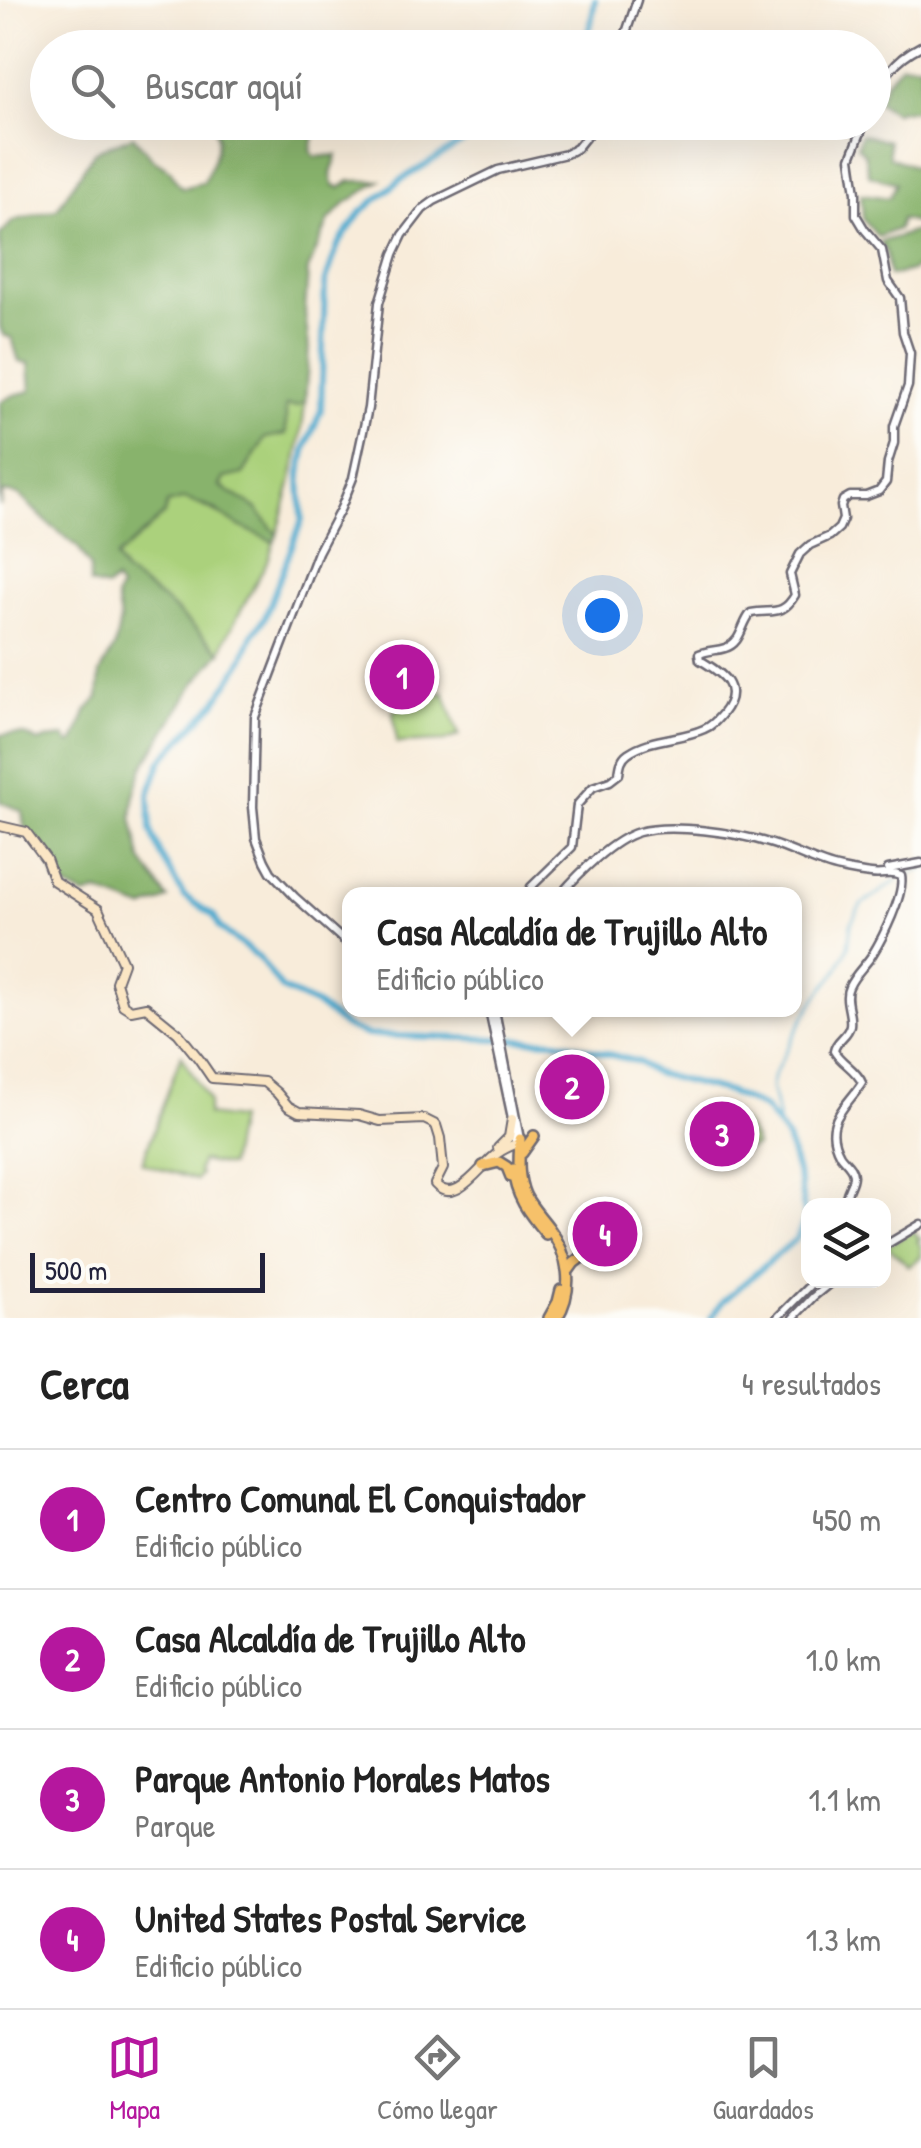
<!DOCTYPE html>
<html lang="es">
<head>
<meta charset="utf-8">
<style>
  :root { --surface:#fff; --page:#f6f6f6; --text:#222; --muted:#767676; --line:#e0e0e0; --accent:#b5179e }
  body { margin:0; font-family:"Patrick Hand",sans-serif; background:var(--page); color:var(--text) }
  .controls { position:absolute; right:30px; bottom:30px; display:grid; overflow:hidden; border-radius:20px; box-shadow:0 10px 40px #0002 }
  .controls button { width:90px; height:90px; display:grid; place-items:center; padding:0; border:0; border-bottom:2px solid var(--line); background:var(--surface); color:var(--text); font:50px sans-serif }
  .scale { position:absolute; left:30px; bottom:25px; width:235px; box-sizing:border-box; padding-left:10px; border:5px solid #22223b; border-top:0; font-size:28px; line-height:35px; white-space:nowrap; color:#22223b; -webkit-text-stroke:8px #fdfcf7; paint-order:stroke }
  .you { position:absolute; left:602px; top:615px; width:35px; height:35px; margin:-25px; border:8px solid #fff; border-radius:50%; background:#1a73e8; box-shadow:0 0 0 15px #1a73e833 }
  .badge { display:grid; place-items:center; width:65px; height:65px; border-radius:50%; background:var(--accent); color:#fff; font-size:32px; font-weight:700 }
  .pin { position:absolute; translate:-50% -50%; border:5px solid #fff; box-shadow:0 2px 10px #0006 }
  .popup { position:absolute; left:342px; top:887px; width:460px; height:130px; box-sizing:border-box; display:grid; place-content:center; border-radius:20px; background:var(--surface); filter:drop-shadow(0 2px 8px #0005); font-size:32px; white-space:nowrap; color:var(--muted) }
  .popup b { font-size:38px; color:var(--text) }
  .popup::after { content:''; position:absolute; left:50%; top:100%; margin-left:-20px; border:20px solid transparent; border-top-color:var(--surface) }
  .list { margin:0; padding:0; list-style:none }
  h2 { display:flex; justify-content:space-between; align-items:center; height:130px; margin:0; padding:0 40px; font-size:42px }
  h2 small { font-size:32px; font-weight:400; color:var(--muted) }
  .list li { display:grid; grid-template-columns:65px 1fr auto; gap:30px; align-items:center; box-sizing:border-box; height:140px; padding:0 40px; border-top:2px solid var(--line) }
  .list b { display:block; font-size:38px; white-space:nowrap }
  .list p { margin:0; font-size:32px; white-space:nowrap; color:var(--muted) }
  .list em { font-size:32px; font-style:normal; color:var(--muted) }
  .icon { flex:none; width:55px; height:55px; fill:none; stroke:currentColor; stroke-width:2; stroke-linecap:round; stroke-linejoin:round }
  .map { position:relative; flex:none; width:921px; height:1318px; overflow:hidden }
  .search { position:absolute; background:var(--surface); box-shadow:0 10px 40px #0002; left:30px; right:30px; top:30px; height:110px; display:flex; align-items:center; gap:25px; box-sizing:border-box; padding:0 35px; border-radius:55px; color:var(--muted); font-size:38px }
  .sheet { height:690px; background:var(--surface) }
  nav { display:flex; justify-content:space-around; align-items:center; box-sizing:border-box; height:140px; border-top:2px solid var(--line); background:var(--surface); font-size:28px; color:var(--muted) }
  nav a { display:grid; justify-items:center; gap:5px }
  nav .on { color:var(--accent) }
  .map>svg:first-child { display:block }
</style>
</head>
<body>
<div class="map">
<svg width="921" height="1318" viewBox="0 0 921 1318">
  <rect width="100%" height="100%" fill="#fdfcf7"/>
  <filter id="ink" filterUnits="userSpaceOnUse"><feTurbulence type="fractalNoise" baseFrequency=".01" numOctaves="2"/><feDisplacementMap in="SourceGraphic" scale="20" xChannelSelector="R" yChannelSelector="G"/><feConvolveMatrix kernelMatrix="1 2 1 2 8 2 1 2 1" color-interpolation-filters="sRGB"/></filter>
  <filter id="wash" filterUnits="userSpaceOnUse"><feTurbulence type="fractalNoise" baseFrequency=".0048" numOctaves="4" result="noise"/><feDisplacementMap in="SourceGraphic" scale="40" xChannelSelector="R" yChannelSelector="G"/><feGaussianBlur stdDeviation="2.25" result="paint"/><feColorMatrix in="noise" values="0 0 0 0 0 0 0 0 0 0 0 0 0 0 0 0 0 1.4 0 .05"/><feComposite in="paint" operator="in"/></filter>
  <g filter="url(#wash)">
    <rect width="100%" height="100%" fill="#f8ecda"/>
    <path fill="#abd17c" stroke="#667a5c" stroke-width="2.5" d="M305,402c-4,47 -15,88 -28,133l-21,-27 -36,-21 4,-9 19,-4 43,-69 11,1z
      M185,499c32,11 59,29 89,43l-5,16 -44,82 -4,12 -54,-49 -43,-31 -9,-14 49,-44 3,-10z
      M444,692l15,43 -14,6 -48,2 -4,-32z
      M181,1055l28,46 -2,14 31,4 -9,47 -28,-5 -3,10 2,4 -4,5 -54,-17z
      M719,1111c21,3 30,16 37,35l-39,15 -3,-2 -7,3c-5,-13 -11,-20 -15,-31l4,-11z
      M913,1231l7,8 -3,2 4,5v11l-12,9 -22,-20z"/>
    <path fill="#88b36c" stroke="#556a54" stroke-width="2.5" d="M901,64h20v47l-22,-1 -4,3 -17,-11 7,-19z
      M289,122l27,3 -5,26 4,6 22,-2 -6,19 2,11 7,3 10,-7h30l-34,22 -17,17 -21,50 -3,42 4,36 -4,54 -8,4h-11v28l-21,4 -22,36 -19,4 -4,8 36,22 21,27 -3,7 -35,-16 -26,-17 -28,-10 -18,5 -2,10 -49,44 8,14 43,31 54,49 -26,31 -52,84 -8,25 -3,25 9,42 27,40 -25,10 -45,-17 -14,4 -27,-14 -9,-24 -24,-32 -2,-15 -22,-9v-67c14,-2 26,-2 38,7l8,-3 19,-2 4,6 5,-1 13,-32 11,-12 2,-25 15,-27 5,-26 -4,-23 4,-8 -5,-8 -8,7 -17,-4v-18l-13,-20 -28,-22 -30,-29 -16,-3 -3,14v-104l14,-7 17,-4 -2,-28 -10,-1 -7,-24 -9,-3 -3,-9v-91l13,-14 44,-12 38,-58 38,-15 20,23 17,11 7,12 6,6 21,-6c7,-18 19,-37 10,-55 25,4 50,-4 75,-5z
      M861,134l27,7 1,16 32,12v95l-10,7 -22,5 -3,-24 -6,-10 39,-12v-6l-18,-5 -3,10 -20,8 -15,-18 -2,-25 28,4 7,-15 -27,-8 -5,-22 -7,-7z"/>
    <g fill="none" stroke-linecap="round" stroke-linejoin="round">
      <path stroke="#52accf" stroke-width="2.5" d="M905,877l16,-8
        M780,1129l-9,-43 3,-12 27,-52 17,-27 19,-24 11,-23 3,-25 10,-18 37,-25"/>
      <path stroke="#52accf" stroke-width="6" d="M581,48l10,-24 4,-24
        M496,122l-97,59 -38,31 -23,33 -13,38 -4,127 -15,37 -6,27 2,46 -37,97 -12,17 -12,29 -25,39 -55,59 -12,33 2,37 11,26 22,39 30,20 6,12 39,30 23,31 36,17 28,21 21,8 190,6 82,21 15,11 74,19 36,16 23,30 13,45 5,37 -8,18 -75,64 -11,16"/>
    </g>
  </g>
  <g filter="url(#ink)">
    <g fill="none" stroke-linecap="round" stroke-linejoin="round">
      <defs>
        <path id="tertiary" d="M621,48l16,-48
          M874,103c12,-29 18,-42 47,-57
          M888,869l33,-6
          M527,894l4,-7 41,-40 5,-42 16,-18 17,-6 9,-7c1,-9 2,-16 9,-21 23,-16 52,-13 76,-24 8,-3 13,-9 18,-15 22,-27 0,-41 -22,-54l-1,-6c9,-4 17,-3 26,-6 17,-5 16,-24 26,-35 22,-4 31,4 44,-18l-5,-21 10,-20 10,-9 20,-9 9,-8 4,-9 -2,-13 2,-6 7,-4h16l13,-5 7,-9 2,-20 6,-19v-17l14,-40 2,-33 -7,-21 -3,-34 -12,-17 -6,-31 -17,-20 -9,-15v-22l-5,-35 14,-36
          M561,894c17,-20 52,-55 78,-62 32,-9 98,1 130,11 24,7 47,21 72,26 10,2 21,4 30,5 12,2 19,-3 30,2 4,18 -19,63 -29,79 -7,11 -18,20 -23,32 -6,12 3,26 1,38 -2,12 -14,14 -16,26 7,12 23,19 28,32 -15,24 -41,38 -22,72 4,6 13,12 13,20 0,11 -9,16 -7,31
          M350,946l-55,-49 -24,-25 -6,-11 -9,-23 -3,-31 2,-90 63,-165 23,-44 12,-30 15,-70 11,-105 15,-49 9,-19 20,-26 11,-8 64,-31 68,-16 11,-6 12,-15 4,-11
          M489,1010l24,113 2,18
          M495,1010l25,129
          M884,1246l37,-22
          M777,1318l38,-38
          M793,1318l20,-21 21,-17"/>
        <path id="secondary" d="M0,826l26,6 20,27 8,22 44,28 25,54 -7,19 7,23 8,5 15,-3 32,26 21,26 13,19 52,4 13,11 11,13 11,6 60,3 21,6 44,-2 12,6 4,13 3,30 -8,16c21,24 46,-20 63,-31 7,-5 15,-8 22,-11
          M498,1148l11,-11 3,-18"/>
        <path id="primary" d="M520,1139c-1,20 -3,37 5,56 6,12 16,22 24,33 20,27 26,60 8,90
          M522,1153l12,-17
          M483,1166l16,-4 8,5 4,10
          M513,1169c2,27 16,45 33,65
          M569,1270l5,-7 12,-9
          M549,1318l9,-16 3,-12"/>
      </defs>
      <use href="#tertiary" stroke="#6d6973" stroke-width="11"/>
      <use href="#secondary" stroke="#6d6973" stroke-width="12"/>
      <use href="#primary" stroke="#6d6973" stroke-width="14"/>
      <use href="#tertiary" stroke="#fff" stroke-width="6"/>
      <use href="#secondary" stroke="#fbe6c4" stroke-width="8"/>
      <use href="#primary" stroke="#f6c16b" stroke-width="9"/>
    </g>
  </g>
</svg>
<div class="controls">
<button><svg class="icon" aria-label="layers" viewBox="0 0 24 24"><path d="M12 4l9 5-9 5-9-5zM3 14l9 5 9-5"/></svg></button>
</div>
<div class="scale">500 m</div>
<div class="you"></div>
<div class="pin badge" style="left:402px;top:677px">1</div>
<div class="pin badge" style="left:572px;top:1087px">2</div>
<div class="popup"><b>Casa Alcaldía de Trujillo Alto</b>Edificio público</div>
<div class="pin badge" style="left:722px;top:1134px">3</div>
<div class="pin badge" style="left:605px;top:1234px">4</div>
<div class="search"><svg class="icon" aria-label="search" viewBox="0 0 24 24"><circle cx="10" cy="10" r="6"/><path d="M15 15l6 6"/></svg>Buscar aquí</div>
</div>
<section class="sheet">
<h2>Cerca<small>4 resultados</small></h2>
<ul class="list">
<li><span class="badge">1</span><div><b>Centro Comunal El Conquistador</b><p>Edificio público</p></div><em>450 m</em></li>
<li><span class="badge">2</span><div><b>Casa Alcaldía de Trujillo Alto</b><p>Edificio público</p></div><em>1.0 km</em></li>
<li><span class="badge">3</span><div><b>Parque Antonio Morales Matos</b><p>Parque</p></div><em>1.1 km</em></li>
<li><span class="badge">4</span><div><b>United States Postal Service</b><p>Edificio público</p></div><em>1.3 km</em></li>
</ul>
</section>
<nav>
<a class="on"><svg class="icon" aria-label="map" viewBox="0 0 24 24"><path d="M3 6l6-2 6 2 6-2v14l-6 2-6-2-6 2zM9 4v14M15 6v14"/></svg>Mapa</a>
<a><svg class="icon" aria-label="directions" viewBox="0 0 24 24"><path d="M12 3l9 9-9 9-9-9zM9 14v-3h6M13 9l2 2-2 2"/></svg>Cómo llegar</a>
<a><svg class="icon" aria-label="saved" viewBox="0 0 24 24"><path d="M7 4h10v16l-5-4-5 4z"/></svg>Guardados</a>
</nav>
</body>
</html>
